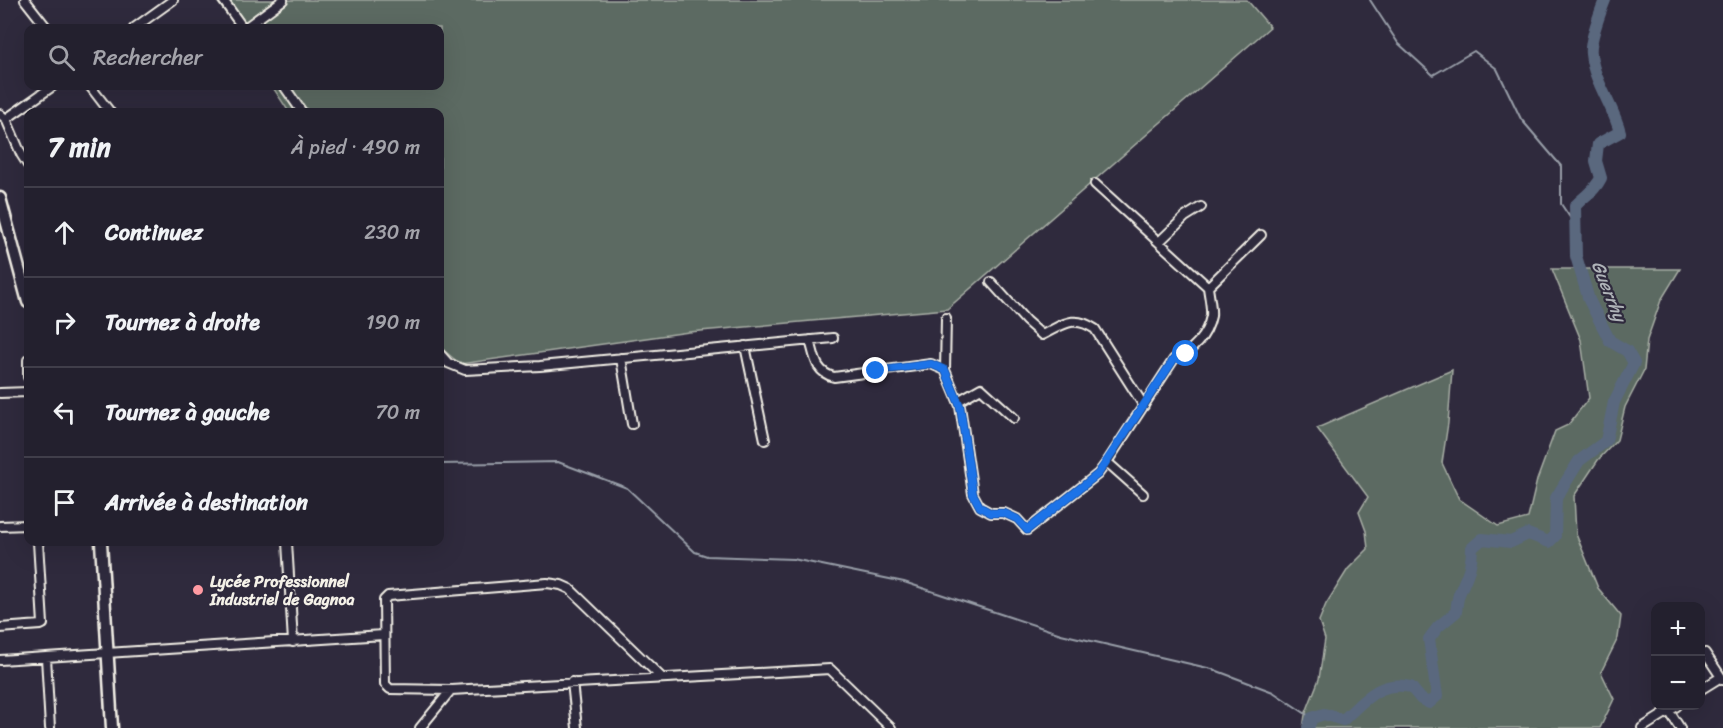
<!DOCTYPE html>
<html lang="fr">
<head>
<meta charset="utf-8">
<style>
  :root { --surface:#23202e; --page:#2f2d3a; --text:#f1f3f6; --muted:#a3a3aa; --line:#403e4a }
  body { margin:0; font-family:Sriracha,sans-serif; background:var(--page); color:var(--text) }
  .controls { position:absolute; right:18px; bottom:18px; display:grid; overflow:hidden; border-radius:12px; box-shadow:0 6px 24px #0002 }
  .controls button { width:54px; height:54px; display:grid; place-items:center; padding:0; border:0; border-bottom:2px solid var(--line); background:var(--surface); color:var(--text); font:30px sans-serif }
  .stop { position:absolute; width:18px; height:18px; margin:-14px; border:4px solid #1a73e8; border-radius:50%; background:#fff }
  .stop.end { background:#1a73e8; border-color:#fff; box-shadow:0 2px 6px #0008 }
  .list { margin:0; padding:0; list-style:none }
  h2 { display:flex; justify-content:space-between; align-items:center; height:78px; margin:0; padding:0 24px; font-size:26px }
  h2 small { font-size:20px; font-weight:400; color:var(--muted) }
  .list li { display:grid; grid-template-columns:39px 1fr auto; gap:18px; align-items:center; box-sizing:border-box; height:90px; padding:0 24px; border-top:2px solid var(--line) }
  .list b { display:block; font-size:22px; white-space:nowrap }
  .list em { font-size:20px; font-style:normal; color:var(--muted) }
  .icon { flex:none; width:33px; height:33px; fill:none; stroke:currentColor; stroke-width:2; stroke-linecap:round; stroke-linejoin:round }
  .map { position:relative; flex:none; width:1723px; height:728px; overflow:hidden }
  .search { position:absolute; background:var(--surface); box-shadow:0 6px 24px #0002; left:24px; top:24px; width:420px; height:66px; display:flex; align-items:center; gap:15px; box-sizing:border-box; padding:0 21px; border-radius:12px; color:var(--muted); font-size:22px }
  .panel { position:absolute; background:var(--surface); box-shadow:0 6px 24px #0002; left:24px; top:108px; width:420px; height:438px; border-radius:12px }
  .map>svg:first-child { display:block }
</style>
</head>
<body>
<div class="map">
<svg width="1723" height="728" viewBox="0 0 1723 728">
  <rect width="100%" height="100%" fill="#2f2a3d"/>
  <filter id="ink" filterUnits="userSpaceOnUse"><feTurbulence type="fractalNoise" baseFrequency=".0167" numOctaves="2"/><feDisplacementMap in="SourceGraphic" scale="12" xChannelSelector="R" yChannelSelector="G"/><feConvolveMatrix kernelMatrix="1 2 1 2 8 2 1 2 1" color-interpolation-filters="sRGB"/></filter>
  <g filter="url(#ink)">
    <path fill="#5b6b62" stroke="#a8aea5" stroke-width="1.5" d="M216,0h1031l23,27 -323,282 -258,23 -229,32 -20,-17v-235h-151l-17,-26h168v-58h-203z
      M1552,269h128l-19,31 -14,40 -3,30 -19,37 -8,33 -19,20 -24,36 2,38 22,54 23,28 -3,22 -17,34 13,27 -14,29h-297l2,-13 14,-36 6,-40 -6,-18 7,-17 22,-35 20,-20 -2,-18 -7,-19 9,-15 -51,-69 135,-58 -4,53 -6,40 17,36 39,27 30,-8 9,-38 18,-49 13,-6 21,-27 -8,-58z"/>
    <g fill="none" stroke-linecap="round" stroke-linejoin="round">
      <path stroke="#989ea8" stroke-width="2" d="M1370,0l28,43 35,32 41,-24 23,18 24,50 40,47v38l14,21
        M440,464l118,-2 69,26 68,64 12,4 86,3 111,23 157,52 151,35 61,23 39,26"/>
      <path stroke="#5a677e" stroke-width="12" d="M1308,728l4,-10 12,-4 19,6c22,-20 36,-40 68,-33l10,12 8,4 8,-7 -8,-57 9,-12 18,-15c1,-6 1,-14 4,-20 7,-17 12,-25 12,-44l10,-9 29,3 17,-8 21,8 6,-6 1,-38 23,-37 27,-20 8,-39 20,-39 -7,-12 -17,-10 -21,-41 -13,-44 -1,-50c11,-12 19,-14 26,-28l-5,-17 2,-17 22,-12c-7,-27 -26,-50 -29,-78 -2,-13 9,-41 14,-54"/>
      <defs>
        <path id="street" d="M25,0l22,28
          M223,0l20,28
          M134,28l39,-28
          M245,28l38,-28
          M90,86l20,26
          M284,86l18,26
          M0,114l6,5 47,-33
          M6,119l15,35 7,11
          M1095,184l113,103c1,9 4,21 3,29 -4,20 -19,36 -37,43l-67,103 36,32
          M1159,242l26,-25 16,-10
          M991,282l35,39 16,14c21,-10 31,-21 53,-6l49,77
          M1208,287l53,-52
          M946,318l-1,52 15,36 13,88 7,13 11,6h13l13,6 10,11 71,-56 9,-12
          M810,340c5,17 5,32 24,37l97,-13 14,6
          M745,346l20,94
          M440,354l8,9 17,7 75,-4 293,-28
          M621,358l11,66
          M28,360v17
          M0,393l28,-1
          M958,401l23,-13 33,30
          M0,526l28,-1
          M287,542l6,100
          M0,628l41,-3 2,-1 -5,-82
          M1705,653l18,27
          M46,657l4,71
          M0,660l383,-25
          M661,677l-91,-88 -9,-4 -14,-2 -159,13 -4,4 1,84 5,5 61,1 379,-21 61,59
          M572,682l5,46
          M1700,690l21,-13
          M1669,711l11,17
          M420,728l31,-38
          M1642,728l35,-22"/>
        <path id="secondary" d="M0,198l28,104
          M101,542l11,186"/>
      </defs>
      <use href="#street" stroke="#f4f1e8" stroke-width="12"/>
      <use href="#secondary" stroke="#f4f1e8" stroke-width="15"/>
      <use href="#street" stroke="#2f2a3d" stroke-width="8"/>
      <use href="#secondary" stroke="#2f2a3d" stroke-width="10"/>
    </g>
  </g>
  <g fill="none" stroke-linecap="round" stroke-linejoin="round" filter="url(#ink)">
    <path stroke="#1a73e8" stroke-width="8" d="M876,371l55,-7 14,6 15,36 13,88 7,13 11,6h13l13,6 10,11 71,-56 76,-115 12,-5"/>
  </g>
  <circle fill="#ff9aa2" stroke="#2f2a3d" stroke-width="2" cx="198" cy="590" r="6"/>
  <g text-anchor="middle" stroke-width="4.5" stroke-linejoin="round" paint-order="stroke">
    <g font-size="16" font-weight="bold" fill="#f4f1e8" stroke="#2f2a3d" text-anchor="start">
      <text x="210" y="587">Lycée Professionnel<tspan x="210" dy="18">Industriel de Gagnoa</tspan></text>
    </g>
    <g font-size="18" font-style="italic" fill="#afb3b8" stroke="#2f2a3d">
      <text transform="translate(1609 291) rotate(68)" y="6">Guerrhy</text>
    </g>
  </g>
</svg>
<div class="controls">
<button>+</button>
<button>−</button>
</div>
<div class="stop" style="left:1186px;top:354px"></div>
<div class="stop end" style="left:876px;top:371px"></div>
<div class="search"><svg class="icon" aria-label="search" viewBox="0 0 24 24"><circle cx="10" cy="10" r="6"/><path d="M15 15l6 6"/></svg>Rechercher</div>
<section class="panel">
<h2>7 min<small>À pied · 490 m</small></h2>
<ul class="list">
<li><svg class="icon" aria-label="ahead" viewBox="0 0 24 24"><path d="M12 20V5M6 11l6-6 6 6"/></svg><div><b>Continuez</b></div><em>230 m</em></li>
<li><svg class="icon" aria-label="right" viewBox="0 0 24 24"><path d="M7 20v-9h11M14 6l5 5-5 5"/></svg><div><b>Tournez à droite</b></div><em>190 m</em></li>
<li><svg class="icon" aria-label="left" viewBox="0 0 24 24"><path d="M17 20v-9H6M10 6l-5 5 5 5"/></svg><div><b>Tournez à gauche</b></div><em>70 m</em></li>
<li><svg class="icon" aria-label="arrive" viewBox="0 0 24 24"><path d="M6 21V4h12l-3 4 3 4H6"/></svg><div><b>Arrivée à destination</b></div></li>
</ul>
</section>
</div>
</body>
</html>
